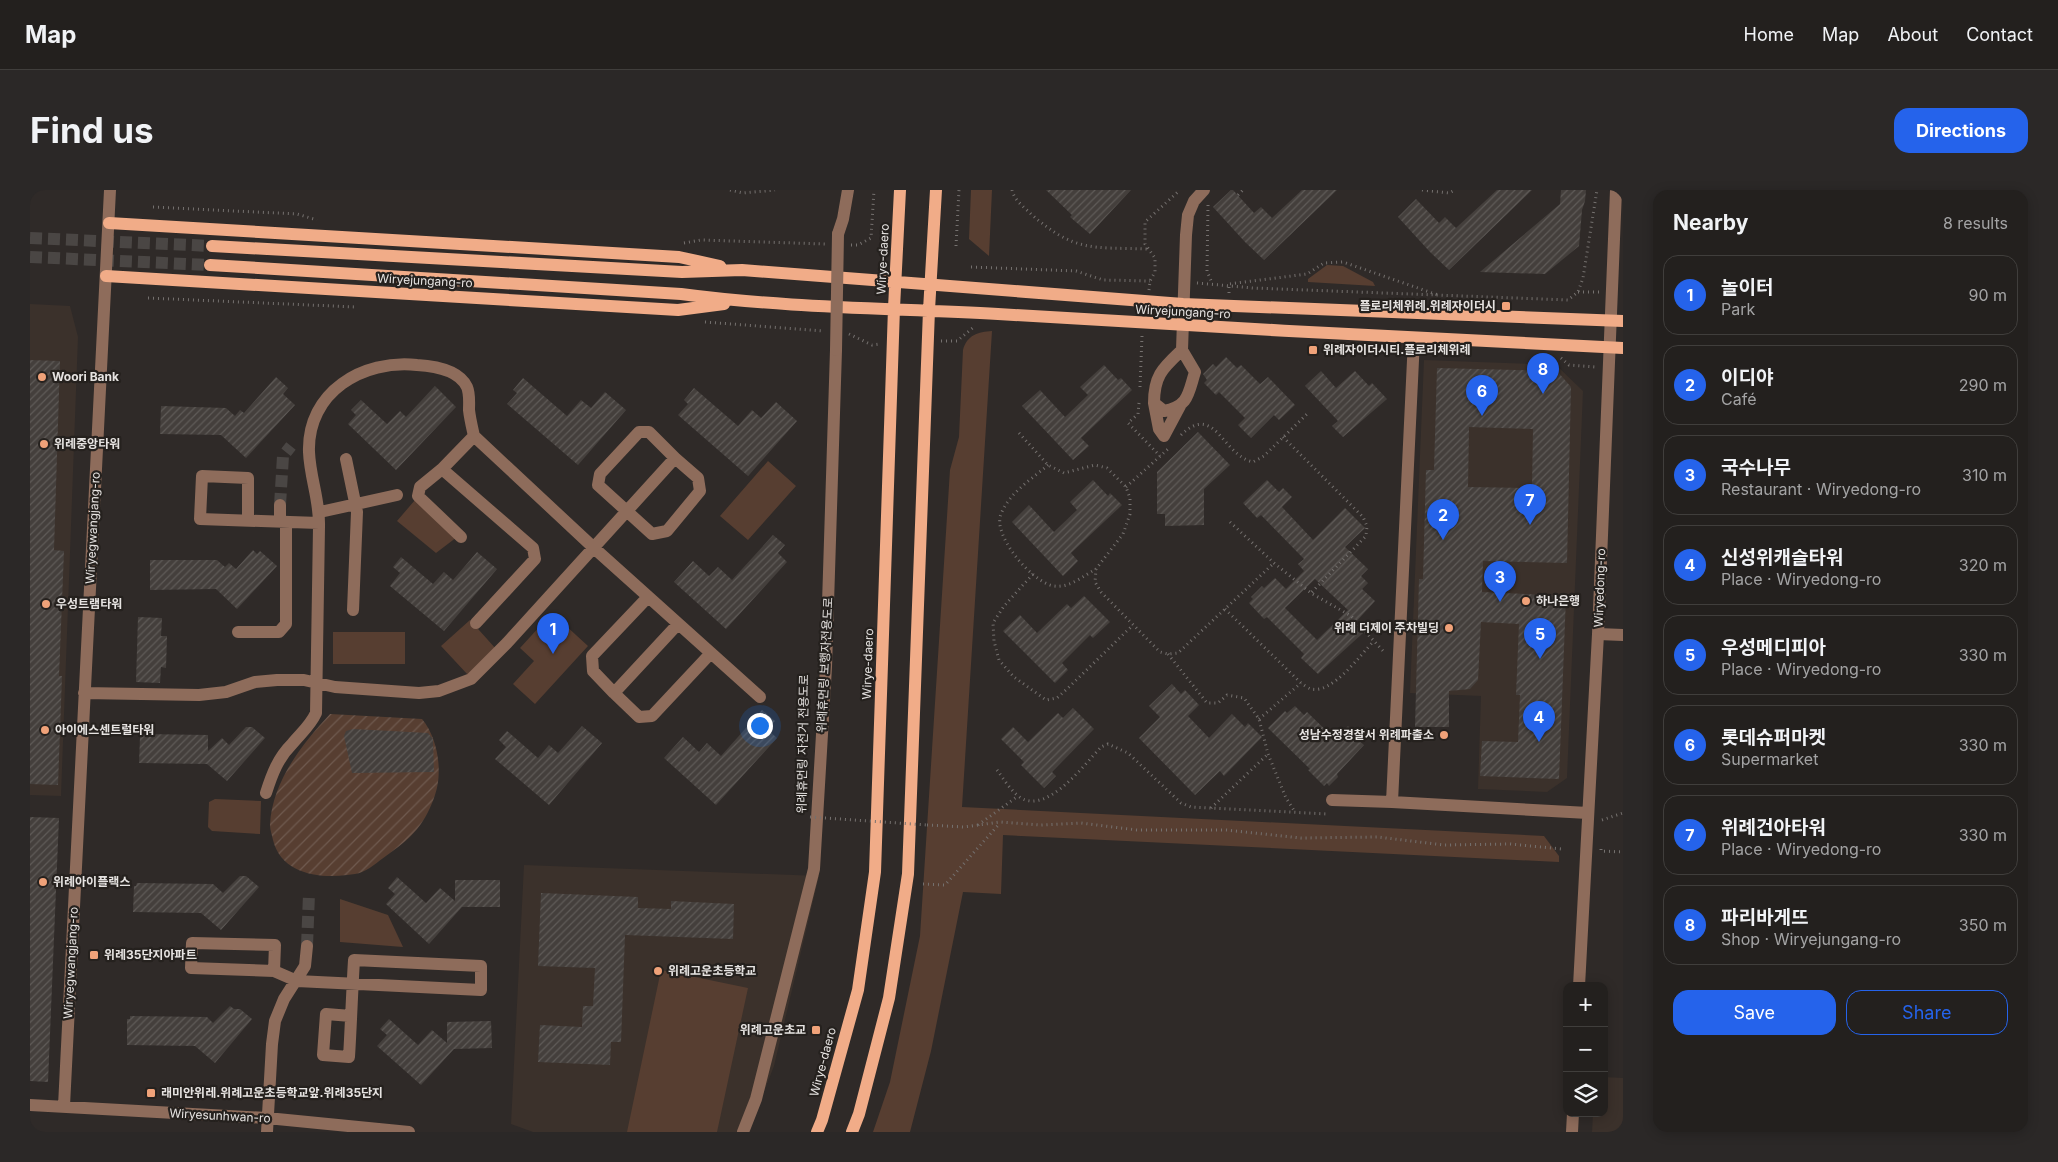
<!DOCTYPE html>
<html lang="en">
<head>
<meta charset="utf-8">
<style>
  :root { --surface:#23201e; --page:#2b2827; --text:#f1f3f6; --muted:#a3a3a4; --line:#403e3c; --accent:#2563eb }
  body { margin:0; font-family:Inter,"Noto Sans KR",sans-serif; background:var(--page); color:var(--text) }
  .controls { position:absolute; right:15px; bottom:15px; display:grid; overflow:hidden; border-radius:10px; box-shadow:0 2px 12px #0003 }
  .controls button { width:45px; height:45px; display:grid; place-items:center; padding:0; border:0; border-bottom:1px solid var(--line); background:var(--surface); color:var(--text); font:25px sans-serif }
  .you { position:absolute; left:729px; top:535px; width:18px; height:18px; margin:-12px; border:4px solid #fff; border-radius:50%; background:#1a73e8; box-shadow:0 0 0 8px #1a73e833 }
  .badge { display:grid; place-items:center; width:32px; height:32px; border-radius:50%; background:var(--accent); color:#fff; font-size:16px; font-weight:700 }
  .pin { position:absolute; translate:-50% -41px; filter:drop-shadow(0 1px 2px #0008) }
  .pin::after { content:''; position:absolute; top:26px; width:18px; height:15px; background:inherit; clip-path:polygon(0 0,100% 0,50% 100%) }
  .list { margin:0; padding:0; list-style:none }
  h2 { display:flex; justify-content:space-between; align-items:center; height:65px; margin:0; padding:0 20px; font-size:21px }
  h2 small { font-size:16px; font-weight:400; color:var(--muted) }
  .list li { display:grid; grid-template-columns:32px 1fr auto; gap:15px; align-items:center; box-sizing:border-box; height:80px; margin:0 10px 10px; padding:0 10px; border:1px solid var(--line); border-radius:15px }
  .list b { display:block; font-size:19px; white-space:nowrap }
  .list p { margin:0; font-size:16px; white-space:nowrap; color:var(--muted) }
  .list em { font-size:16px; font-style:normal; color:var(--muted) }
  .actions { display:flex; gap:10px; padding:15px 20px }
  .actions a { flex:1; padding:11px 0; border:1px solid var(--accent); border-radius:15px; text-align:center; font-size:18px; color:var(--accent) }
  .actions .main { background:var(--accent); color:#fff }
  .icon { flex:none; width:28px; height:28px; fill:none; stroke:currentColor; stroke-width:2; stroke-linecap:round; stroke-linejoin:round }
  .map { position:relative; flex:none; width:1593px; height:942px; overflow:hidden; border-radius:15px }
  header { display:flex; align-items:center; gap:30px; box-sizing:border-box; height:70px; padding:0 25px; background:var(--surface); border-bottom:1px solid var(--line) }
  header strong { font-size:24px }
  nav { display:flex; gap:28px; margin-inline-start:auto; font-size:18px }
  .intro { display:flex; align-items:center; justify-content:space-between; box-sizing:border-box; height:120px; padding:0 30px }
  h1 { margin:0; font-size:35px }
  .button { padding:12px 22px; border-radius:15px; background:var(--accent); color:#fff; font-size:18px; font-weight:700 }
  main { display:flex; gap:30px; padding:0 30px }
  aside { flex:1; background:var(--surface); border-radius:15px; box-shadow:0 2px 12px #0003 }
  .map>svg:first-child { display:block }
</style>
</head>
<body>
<header>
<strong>Map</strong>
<nav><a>Home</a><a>Map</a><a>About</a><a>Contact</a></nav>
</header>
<div class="intro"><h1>Find us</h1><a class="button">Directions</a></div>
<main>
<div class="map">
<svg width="1593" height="942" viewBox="0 0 1593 942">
  <defs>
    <pattern id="garden-furrows" width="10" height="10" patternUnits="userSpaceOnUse" patternTransform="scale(1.25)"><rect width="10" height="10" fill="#573e31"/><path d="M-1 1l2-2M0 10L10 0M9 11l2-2" fill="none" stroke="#6f5a4f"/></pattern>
    <pattern id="building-hatch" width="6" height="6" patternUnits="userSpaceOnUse" patternTransform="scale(1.25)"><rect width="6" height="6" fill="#443f3c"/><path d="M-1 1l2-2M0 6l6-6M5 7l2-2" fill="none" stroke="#5f5b58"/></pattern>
  </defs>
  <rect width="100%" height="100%" fill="#2f2a28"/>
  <path fill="#3b312b" d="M0,114l40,2 8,31 -17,459 -31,-1z
    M1394,170l132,5 27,26 -16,387 -20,14 -69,-3 3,-93 -71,-3z
    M494,675l295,11 -45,190 -26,66h-215l-22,-8z
    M1574,887l19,1v54h-31l1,-19h11z"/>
  <path fill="#573e31" d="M941,0h21l-3,66 -20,-17z
    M1297,75l16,1 30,16 2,4 -67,-4v-3z
    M962,141l-30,476 582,29 15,20v6l-556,-27 -2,59 -38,-2 -32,159 -21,81h-37l17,-50 30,-146 30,-466 9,-33 4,-87c4,-15 15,-18 29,-19z
    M738,271l28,25 -48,54 -28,-24z
    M385,310l42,37 -21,16 -39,-32z
    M522,423l36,33 -53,58 -22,-20 21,-23 -14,-13z
    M440,430l26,29 -28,26 -27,-29z
    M303,442h72v32h-72z
    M185,609l46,2 -1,33 -48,-3 -4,-4 1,-25z
    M310,709l48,16 15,32 -63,-5z
    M631,780l87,18 -31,144h-90z"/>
  <path fill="url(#garden-furrows)" d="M300,524l92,5c16,19 21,53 13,76 -9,27 -22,42 -45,58 -9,6 -18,15 -28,19 -4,2 -10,2 -15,3 -29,4 -66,-2 -74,-35 -1,-5 -3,-10 -3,-15 2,-43 32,-81 60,-111z"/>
  <path fill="url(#building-hatch)" fill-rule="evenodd" d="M1016,0h85l-41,44 -20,-17 2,-2z
    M1201,0h2l21,23 7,-6 11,11 30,-28h35l-73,70 -19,-18 -32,-35z
    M1467,0h35l-83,80 -19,-18 -32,-35 18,-18 23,24 6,-6 11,11z
    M1531,0h25l-1,11 -3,9 -3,36 -34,28 -65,-2 80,-68z
    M1196,167l11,11 4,-3 19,19 8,-7 27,28 -16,15 -5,-5 -23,23 -13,-13 7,-7 -26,-26 -3,3 -12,-12 3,-3 -4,-6 10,-10 3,3z
    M0,170l30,1 -6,189 10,1 -5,125h3l-4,109 -28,-1z
    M1074,175l14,15 3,-2 11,12 -51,48 8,8 -16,14 -51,-54 18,-16 25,27 23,-22 -8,-8z
    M1407,178l120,3 14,16 -4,176 -84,-2 -1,31 84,4 -7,183 -79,-3 2,-35 36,1 2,-47h-4l3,-71 -38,-2 -3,58 -8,9 -21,2v36h-34l4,-148h4l3,-109h8zM1439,237l64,2 -1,59 -64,-1z
    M1291,181l15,17 19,-17 14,15 3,-3 15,16 -44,38 -11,-11 6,-5 -33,-35z
    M246,187l12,11 -5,6 12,11 -49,53 -25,-23 -61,-1 1,-28 65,2 9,8 5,-6 4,3z
    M493,188l44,38 14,-16 10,8 14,-16 21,18 -48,55 -71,-61 10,-11 -4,-3z
    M405,196l21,21 -60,63 -48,-46 8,-9 -5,-5 10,-10 26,24 13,-13 6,6z
    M664,198l44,38 14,-16 9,8 15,-16 21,19 -49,55 -70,-61 10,-11 -4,-4z
    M1168,242l32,33 -26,24v36l-39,1v-12h-8v-42z
    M1063,290l15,16 2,-3 12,12 -51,48 7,8 -15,15 -51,-54 17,-17 25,27 23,-22 -7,-8z
    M1237,290l12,12 4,-4 9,9 -10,10 31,33 32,-32 20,20 -20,19 23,22 -7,7 7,7 -6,6 13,12 -21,23 9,9 -45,41 -17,-16 3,-4 -37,-37 -3,2 -15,-16 4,-4 -2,-2 11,-11 2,2 11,-10 11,11 18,-18 -6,-7 6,-5 -43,-44 -4,3 -14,-15zM1285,389l33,31 -31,30 -32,-32z
    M743,345l12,10 -7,8 9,9 -61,67 -52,-47 19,-21 16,15 9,-9 14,13z
    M223,360l4,4 3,-3 17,15 -40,43 -21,-20 -66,1v-30h67l8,7 4,-4 7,6z
    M447,362l20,17 -53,62 -54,-45 10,-13 -7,-6 8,-10 32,27 11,-12 9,8z
    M1054,406l26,26 -17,16 -3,-3 -28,28 6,7 -13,13 -52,-52 17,-16 17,18 30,-29 4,4z
    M108,427l24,1 -1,18h6l-1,32 -5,-1 -1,16 -24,-1z
    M1142,494l9,10 4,-4 14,15 -11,11 21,22 23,-24 13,13 3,-4 14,14 -38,39 -4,-5 -25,24 -56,-57 21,-21 -11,-11z
    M1265,516l9,9 3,-3 28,27 13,-13 9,9 -2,2 9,8 -27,29 1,3 -9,9 -2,-3 -3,3 -16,-16 2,-1 -42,-41 17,-17 2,2z
    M1043,518l21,21 -42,43 4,4 -12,12 -23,-23 3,-3 -23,-23 12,-12 15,15 30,-29 5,5z
    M732,520l13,11 -8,8 10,9 -61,67 -52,-47 19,-21 16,15 8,-9 14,13z
    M552,536l20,17 -53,62 -54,-46 11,-12 -7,-7 8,-9 31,27 11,-13 9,8z
    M216,537h6l13,11 -38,43 -20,-17 -68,-1 1,-26h2v-3l66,1v16l14,-13 7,7z
    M323,539l75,4 5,6 1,33 -82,1 -8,-37 2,-5z
    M0,627l29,1 -11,264 -18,-1z
    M210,686h6l13,11 -38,43 -20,-17 -68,-1 1,-26h2l1,-3 76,1 10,9z
    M367,687l29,26 14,-15 15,13v-21h45v27h-38l-33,37 -43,-40 9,-10 -7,-6z
    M511,703l97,4v11l33,1v-8l63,3 -1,35 -108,-4 -4,107h-10l-1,23 -72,-3 2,-37 42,2 1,-21h10l2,-38 -57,-2z
    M200,816l4,3h6l12,10 -37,44 -20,-17 -68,-1v-26h3v-3l77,1 6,6z
    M359,829l29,26 14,-15 15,13v-21l44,-1 1,27 -38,1 -33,36 -44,-39 10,-11 -7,-6z"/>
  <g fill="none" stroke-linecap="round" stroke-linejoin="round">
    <path stroke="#4a4644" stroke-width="12" stroke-dasharray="12 6" stroke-linecap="butt" d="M250,315l3,-49 8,-10
      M277,756l2,-52"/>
    <path stroke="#4a4644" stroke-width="12" stroke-dasharray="12 6" stroke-linecap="butt" d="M0,48l182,8
      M0,67l180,8"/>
    <path stroke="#75716f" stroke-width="3" stroke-dasharray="1 4" stroke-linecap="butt" d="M700,0l13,3 32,-3
      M982,0c2,10 12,17 19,24 44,39 62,33 117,35
      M1392,0l27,3 6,-3
      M1208,5l5,-5
      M1178,15l-1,66 5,12
      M123,17l144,7 20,6
      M654,53l17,-3 124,4
      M821,55h7l13,-7 3,-48
      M926,56l3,-56
      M941,77l105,4 27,9 47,1
      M1167,93l56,5 315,12 10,-8 5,-14 14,-88
      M1119,100l1,-9 5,-9v-14l-10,-14v-22l35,-32
      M1548,102h22
      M1199,103v-9l78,-10 17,-11 19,-1 95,33
      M118,108l208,9
      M675,132l118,9
      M819,144l23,11 8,-1
      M911,151h16l18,-15
      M1531,168l8,7 26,2
      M1110,197l2,-51
      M1109,213l-1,11 -10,9 32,33
      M989,243l29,32 16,8 31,-8 12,3 19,19 4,11v16l-7,20 -27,35 -1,13 6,10 59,60 8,2 10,-1 96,-90
      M1151,245c34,-33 41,20 72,27l11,-6 43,-42
      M1253,247l80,80 4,9 -1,10 -55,57
      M1018,275c-16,14 -39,28 -47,49 -9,22 32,69 53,72 16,2 29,-10 42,-17
      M1096,297l42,-38
      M1200,332l44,41 37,30 40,23 34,37
      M1003,384l-29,32 -11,17 1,18 5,19 15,17 32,23 11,-2 10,-9 66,-64
      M1195,419l76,74c3,2 7,5 10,6 22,5 49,-34 63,-48
      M1138,464l39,49h11l9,-8 17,3 15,21 9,35 18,44 9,14
      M1229,529l42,-36
      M967,580c6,8 12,18 20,25 27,24 67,-30 84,-48l7,-3 20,9 53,50 10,4 136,7
      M1181,618l57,-54
      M1572,630l21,-7
      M897,635l37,2 36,-5 40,3 41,-2 56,7h89l75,8 77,-1 66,8 66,-1 52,5
      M948,635l40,-29
      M1571,659v2l22,1
      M893,694l22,1 55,-62
      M4,941v1"/>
    <path stroke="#8e6c5b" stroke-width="12" d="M808,44l5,-15 5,-29
      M1384,149l-22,463 196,11
      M1152,160c-19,18 -28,25 -28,53l10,8c25,-5 24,-17 31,-39l-13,-22 4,-115 2,-20 6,-14 10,-11
      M1124,213l5,26 5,7
      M444,246l-32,33 91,79 2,11 -59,64
      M1134,246l16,-30
      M316,269l11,53 -4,98
      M412,279l-22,18 -2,9 43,41
      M290,322l77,-17
      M218,331v-43l-46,-2 -2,43 119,4
      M250,332v-17
      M648,434l-64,69 25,24 13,-1 59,-63
      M208,442h41l7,-8v-102
      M1568,444l25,1
      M54,503l115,2 27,-3 29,-10 22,-2h27l31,7 84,6 20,-2 32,-12 36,-36 168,-185 23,20 2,13 -33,40 -15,3 -54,-49 2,-11 39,-42h10l26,26
      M584,503l-21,-22 -1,-15 56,-59
      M236,603c6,-19 12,-35 26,-49 9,-11 18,-18 24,-31 1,-62 2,-124 3,-186 1,-26 -9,-49 -10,-75 -2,-60 54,-93 108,-87 17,1 42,5 50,22 3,7 2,16 2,23 1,9 3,17 5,26l120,112 166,149
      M1302,610l60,2
      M244,781l1,-26 -83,-2 -1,25 83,3 23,10 184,9v-24l-127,-6c-2,32 -3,65 -5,97l-26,-2 3,-41 25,2
      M1549,796l19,-352 18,-444
      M0,915l237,13 142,14
      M34,916l46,-916
      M237,942l5,-88 3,-23 9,-22 21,-33 2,-20
      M713,942l13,-33 58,-230 12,-202 10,-317
      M1542,942l1,-19"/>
    <path stroke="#f1ac88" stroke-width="12" d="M79,33l570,34 41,9
      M182,56l470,26 60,-2 441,34 440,17
      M180,75l471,29c105,14 211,14 317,20 208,13 417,24 625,34
      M76,86l572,34 46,-6
      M787,942l5,-12 36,-130 17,-118 19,-564 6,-118
      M822,942l7,-18 30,-116 19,-124 21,-564 7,-120"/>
    <path stroke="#75716f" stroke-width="3" stroke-dasharray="1 4" stroke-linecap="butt" d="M780,627l117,8"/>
    <path stroke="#8e6c5b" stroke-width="12" d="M806,160l2,-116"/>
  </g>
  <g fill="#f0a279" stroke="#25211e" stroke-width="2">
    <rect x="1471" y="111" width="10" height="10" rx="2.5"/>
    <rect x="1278" y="155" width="10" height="10" rx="2.5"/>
    <circle cx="12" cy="187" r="5"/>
    <circle cx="14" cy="254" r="5"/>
    <circle cx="1496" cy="411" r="5"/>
    <circle cx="16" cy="414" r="5"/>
    <circle cx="1419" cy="438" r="5"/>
    <circle cx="15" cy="540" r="5"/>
    <circle cx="1414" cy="545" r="5"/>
    <circle cx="13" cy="692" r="5"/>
    <rect x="59" y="760" width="10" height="10" rx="2.5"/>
    <circle cx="628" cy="781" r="5"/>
    <rect x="781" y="835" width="10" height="10" rx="2.5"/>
    <rect x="116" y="898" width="10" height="10" rx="2.5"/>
  </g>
  <g text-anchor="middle" stroke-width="4.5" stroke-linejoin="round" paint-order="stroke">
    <g font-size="12" fill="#e6e3e1" stroke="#25211e">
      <text transform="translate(853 69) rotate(-87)" y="4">Wirye-daero</text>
      <text transform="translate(395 91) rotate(3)" y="4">Wiryejungang-ro</text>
      <text transform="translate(1153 122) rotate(3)" y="4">Wiryejungang-ro</text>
      <text transform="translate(63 338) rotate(-87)" y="4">Wiryegwangjang-ro</text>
      <text transform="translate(1570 398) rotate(-88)" y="4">Wiryedong-ro</text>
      <text transform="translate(838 474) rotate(-88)" y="4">Wirye-daero</text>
      <text transform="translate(795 475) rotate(-87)" y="4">위례휴먼링 보행자전용도로</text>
      <text transform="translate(773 554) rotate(-89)" y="4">위례휴먼링 자전거 전용도로</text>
      <text transform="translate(41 773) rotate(-87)" y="4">Wiryegwangjang-ro</text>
      <text transform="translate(793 872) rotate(-75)" y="4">Wirye-daero</text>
      <text transform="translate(190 926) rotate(3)" y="4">Wiryesunhwan-ro</text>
    </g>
    <g font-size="12" font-weight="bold" fill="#e6e3e1" stroke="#25211e" text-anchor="start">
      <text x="1466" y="120" text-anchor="end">플로리체위례.위례자이더시</text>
      <text x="1293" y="164">위례자이더시티.플로리체위례</text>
      <text x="22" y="191">Woori Bank</text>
      <text x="24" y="258">위례중앙타워</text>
      <text x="1506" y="415">하나은행</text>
      <text x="26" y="418">우성트램타워</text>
      <text x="1409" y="442" text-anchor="end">위례 더제이 주차빌딩</text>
      <text x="25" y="544">아이에스센트럴타워</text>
      <text x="1404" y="549" text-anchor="end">성남수정경찰서 위례파출소</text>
      <text x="23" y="696">위례아이플랙스</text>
      <text x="74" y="769">위례35단지아파트</text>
      <text x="638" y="785">위례고운초등학교</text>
      <text x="776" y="844" text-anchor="end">위례고운초교</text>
      <text x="131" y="907">래미안위레.위례고운초등학교앞.위례35단지</text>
    </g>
  </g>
</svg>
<div class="controls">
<button>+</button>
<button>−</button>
<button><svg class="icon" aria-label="layers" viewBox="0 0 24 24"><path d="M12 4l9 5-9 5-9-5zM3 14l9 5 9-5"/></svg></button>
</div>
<div class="you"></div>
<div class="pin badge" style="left:523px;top:464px">1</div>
<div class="pin badge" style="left:1413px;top:350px">2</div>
<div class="pin badge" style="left:1470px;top:412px">3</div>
<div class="pin badge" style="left:1509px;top:552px">4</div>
<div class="pin badge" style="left:1510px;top:469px">5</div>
<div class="pin badge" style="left:1452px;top:226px">6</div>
<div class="pin badge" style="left:1500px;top:335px">7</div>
<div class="pin badge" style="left:1513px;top:204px">8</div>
</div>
<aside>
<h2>Nearby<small>8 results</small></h2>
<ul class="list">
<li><span class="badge">1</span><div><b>놀이터</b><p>Park</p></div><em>90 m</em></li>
<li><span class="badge">2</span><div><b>이디야</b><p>Café</p></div><em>290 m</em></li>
<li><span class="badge">3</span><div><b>국수나무</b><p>Restaurant · Wiryedong-ro</p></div><em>310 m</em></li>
<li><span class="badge">4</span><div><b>신성위캐슬타워</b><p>Place · Wiryedong-ro</p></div><em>320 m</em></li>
<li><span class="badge">5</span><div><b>우성메디피아</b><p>Place · Wiryedong-ro</p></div><em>330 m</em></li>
<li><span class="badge">6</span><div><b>롯데슈퍼마켓</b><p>Supermarket</p></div><em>330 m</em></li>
<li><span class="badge">7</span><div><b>위례건아타워</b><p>Place · Wiryedong-ro</p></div><em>330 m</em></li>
<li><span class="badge">8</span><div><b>파리바게뜨</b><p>Shop · Wiryejungang-ro</p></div><em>350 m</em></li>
</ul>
<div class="actions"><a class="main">Save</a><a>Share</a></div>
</aside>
</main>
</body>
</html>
